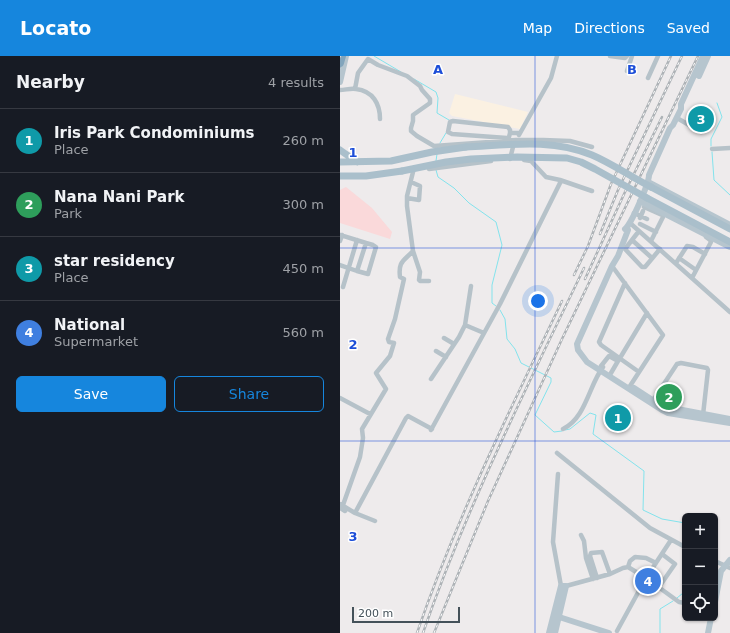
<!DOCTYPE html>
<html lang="en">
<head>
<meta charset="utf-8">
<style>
  :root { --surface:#171b24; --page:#242831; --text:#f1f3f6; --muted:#9ea1a6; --line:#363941; --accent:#1686dd }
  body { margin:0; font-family:"DejaVu Sans",sans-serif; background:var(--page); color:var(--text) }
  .controls { position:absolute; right:12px; bottom:12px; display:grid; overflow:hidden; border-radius:6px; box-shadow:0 1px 3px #0004 }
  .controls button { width:36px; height:36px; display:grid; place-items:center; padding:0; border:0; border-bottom:1px solid var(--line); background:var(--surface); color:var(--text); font:20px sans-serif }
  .scale { position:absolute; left:12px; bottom:10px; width:108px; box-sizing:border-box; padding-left:4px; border:2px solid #445159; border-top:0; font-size:11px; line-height:14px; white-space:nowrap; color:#445159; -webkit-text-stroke:3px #fff; paint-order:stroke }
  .you { position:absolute; left:198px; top:245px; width:14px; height:14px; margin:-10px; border:3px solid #fff; border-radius:50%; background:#1a73e8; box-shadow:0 0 0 6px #1a73e833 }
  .badge { display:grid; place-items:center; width:26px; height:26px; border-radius:50%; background:var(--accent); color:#fff; font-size:13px; font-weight:700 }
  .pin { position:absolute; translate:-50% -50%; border:2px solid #fff; box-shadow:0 1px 4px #0006 }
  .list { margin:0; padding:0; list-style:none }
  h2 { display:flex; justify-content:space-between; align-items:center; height:52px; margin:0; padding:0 16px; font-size:17px }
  h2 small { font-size:13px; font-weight:400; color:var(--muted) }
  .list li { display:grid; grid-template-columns:26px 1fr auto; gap:12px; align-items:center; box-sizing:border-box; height:64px; padding:0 16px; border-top:1px solid var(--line) }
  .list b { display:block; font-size:15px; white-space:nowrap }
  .list p { margin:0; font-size:13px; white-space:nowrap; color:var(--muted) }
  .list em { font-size:13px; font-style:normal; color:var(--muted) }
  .actions { display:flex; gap:8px; padding:12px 16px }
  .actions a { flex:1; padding:9px 0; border:1px solid var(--accent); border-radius:6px; text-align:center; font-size:14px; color:var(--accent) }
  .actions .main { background:var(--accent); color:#fff }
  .icon { flex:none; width:22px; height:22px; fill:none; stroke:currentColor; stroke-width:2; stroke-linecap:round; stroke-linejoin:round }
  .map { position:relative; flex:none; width:390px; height:577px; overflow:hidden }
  header { display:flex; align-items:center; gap:24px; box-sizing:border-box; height:56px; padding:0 20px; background:var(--accent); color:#fff }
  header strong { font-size:19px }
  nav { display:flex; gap:22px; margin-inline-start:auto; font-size:14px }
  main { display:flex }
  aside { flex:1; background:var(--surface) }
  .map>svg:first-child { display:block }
</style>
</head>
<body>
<header>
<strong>Locato</strong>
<nav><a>Map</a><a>Directions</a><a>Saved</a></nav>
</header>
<main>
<aside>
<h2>Nearby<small>4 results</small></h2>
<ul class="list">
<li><span class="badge" style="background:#0f9aa8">1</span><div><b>Iris Park Condominiums</b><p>Place</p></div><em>260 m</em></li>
<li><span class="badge" style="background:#2e9e5b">2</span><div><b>Nana Nani Park</b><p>Park</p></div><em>300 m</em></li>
<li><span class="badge" style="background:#0f9aa8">3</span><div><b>star residency</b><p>Place</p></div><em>450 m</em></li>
<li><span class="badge" style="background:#3f7fe0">4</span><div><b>National</b><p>Supermarket</p></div><em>560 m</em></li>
</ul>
<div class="actions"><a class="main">Save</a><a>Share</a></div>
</aside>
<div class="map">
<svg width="390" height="577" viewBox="0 0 390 577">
  <rect width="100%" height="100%" fill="#eeebec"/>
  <path fill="#fbf1e2" d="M115,38l73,18 -8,17 -68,-13 -3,-3z"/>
  <path fill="#fad9da" d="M6,131l26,21 20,24 -2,7 -50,-16v-33z"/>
  <path fill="#b7eec6" d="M324,332l17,7 -4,12 -11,-3 -9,-5z"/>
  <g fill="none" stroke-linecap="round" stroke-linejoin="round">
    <path stroke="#83e3ec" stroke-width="1" d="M34,0l27,16
      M74,23l22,13 2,6 -1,15 12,7
      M100,87l6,-10
      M371,90v-7l11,-22 -5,-14
      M372,96l2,28 16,15
      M96,105l1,-7
      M96,114l2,7 16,11 15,15 27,19 6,23 -10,40v18l4,3
      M160,254l5,9 2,20 8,10 6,14 30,15v4l-16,33 19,17 8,-1
      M225,374l5,-1 20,-16 6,2 -3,19 51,37 -1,39 19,9 23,4v1
      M337,542l6,-5 2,-5
      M320,577v-24l13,-8"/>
    <defs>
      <path id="highway" d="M0,7l2,-7"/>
    </defs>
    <use href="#highway" stroke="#6d90a8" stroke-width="10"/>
    <path stroke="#b6c2c9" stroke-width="4.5" d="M270,0l15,2 2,-2
      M287,15l5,-15
      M308,22l10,-22
      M15,33l3,-16 10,-14 10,6 29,11 13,10 2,4 8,9v4l-17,12v6l-2,7v3l6,5 17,10 82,-6h27l27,1 22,6
      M0,34c5,0 11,-2 16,-1 17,2 24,15 24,30
      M337,62l24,14
      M170,77v-3l-2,-3 -55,-6 -3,1 -2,10 4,2 55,4 2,-1 1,-4h9
      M179,79l32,-57 6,-22
      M372,93l18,-1
      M170,103l4,-16
      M89,113l62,-8
      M220,124l32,11
      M67,142l12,2 1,-14 -9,-4
      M304,151l18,8 1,2 -12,24
      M294,157l13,6
      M300,162l3,-7
      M290,167l100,89
      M300,168l16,8
      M299,175l-14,18 17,18h3l15,-18
      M0,179l26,8 -9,28 -17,-6
      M292,184l20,18
      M0,185l2,-6
      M73,195l7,21 -1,8 1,1h9
      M339,202l17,12
      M336,207l11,-17 6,1 12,7
      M272,210l51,69 -33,51
      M17,215l11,3 8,-27 -3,-2 -7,-2
      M352,222l19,-36 -1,-2 -4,-3
      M285,227l-26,59 2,3 38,27
      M131,230l-6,39 19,8
      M3,231l14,-47
      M104,282l10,6
      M96,295l10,6
      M280,302l27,-45
      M261,310l8,-10 9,5 -7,12
      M91,323l28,-42 6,-12
      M0,342l30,16
      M312,346l25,-38 4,-1 26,5 1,2 -5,45
      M223,373c23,-11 26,-44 40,-62
      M91,374l69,-126 60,-121v-3l-14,-3 -15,-16 -7,-1
      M217,397l93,75 35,19
      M218,418l-5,68 8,44
      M0,448l15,9 20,8
      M3,449l17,-48 3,-19 -1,-9 24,-40 -10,-16 14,-17 4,-13 -5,-1 -1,-3 7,-20 9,-40 -4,-2c-2,-16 4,-16 13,-26l-6,-45v-10l6,-24
      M0,452l5,3 2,-3
      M15,457l51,-95 2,-2 24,13
      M241,479l3,6 2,17 7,21
      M375,505l15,7
      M288,511l2,-6 5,-4 11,1 10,5
      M257,522l-7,-22 1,-3 11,-1 8,22
      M226,530l44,-12 13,-6 5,-1 18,11 33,24 6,1
      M319,531l16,-23 -13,-10
      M277,575l29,-53 25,-38"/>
    <path stroke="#b6c5ce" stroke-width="6" d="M359,20l9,-20
      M0,26l6,-26
      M308,126l82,43
      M300,145l90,46
      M287,171l1,3 -10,26 -6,10 -35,78 1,6 9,12 75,48 6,3 62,10
      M285,173c7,-6 24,-46 24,-54l17,-38 4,-9 3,-3 8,-16v-5l22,-48
      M294,332l26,17 12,3 58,11
      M375,546l6,-31 9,-11
      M216,560l53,17
      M209,577l12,-47h5l-11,47
      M368,577l3,-15"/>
    <path stroke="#aabfcb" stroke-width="7" d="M0,94l17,12
      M0,106l51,-1 41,-9 34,-5
      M0,120h26l36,-5
      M311,131l79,42
      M307,142l83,44"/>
    <use href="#highway" stroke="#82a5bc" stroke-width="8"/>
    <defs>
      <path id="rail" d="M0,1v-1
        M260,178l18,-44 64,-134
        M234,219l14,-29 23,-62 60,-128
        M245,223l40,-87 37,-75
        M77,577c39,-114 93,-223 145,-332
        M83,577c43,-125 104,-246 161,-365
        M94,577l54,-132 74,-162 136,-283"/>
    </defs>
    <use href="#rail" stroke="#adb2b6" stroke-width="2.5"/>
    <use href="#rail" stroke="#fff" stroke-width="1" stroke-dasharray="3" stroke-linecap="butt"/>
    <path stroke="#aabfcb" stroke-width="7" d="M126,91c42,-2 86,-9 126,8 21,9 39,22 59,32
      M62,115l44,-9 25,-3 46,-2 50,1 14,4 14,7 52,29"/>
  </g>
  <path fill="none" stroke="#1d4ed8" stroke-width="1" stroke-opacity="0.55" d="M195,0v577M0,192h390M0,385h390"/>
  <g font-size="13" text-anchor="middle" font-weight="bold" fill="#1d4ed8" stroke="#fff" stroke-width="3" stroke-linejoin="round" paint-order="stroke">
    <text x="98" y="18">A</text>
    <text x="292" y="18">B</text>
    <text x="13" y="101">1</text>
    <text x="13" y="293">2</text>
    <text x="13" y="485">3</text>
  </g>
</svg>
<div class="controls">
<button>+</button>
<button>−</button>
<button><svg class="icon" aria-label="locate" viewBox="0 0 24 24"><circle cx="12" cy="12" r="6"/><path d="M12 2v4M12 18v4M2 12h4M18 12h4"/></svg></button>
</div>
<div class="scale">200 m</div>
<div class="you"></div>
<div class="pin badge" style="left:278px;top:362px;background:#0f9aa8">1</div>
<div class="pin badge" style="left:329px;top:341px;background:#2e9e5b">2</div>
<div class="pin badge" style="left:361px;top:63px;background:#0f9aa8">3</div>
<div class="pin badge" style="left:308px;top:525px;background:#3f7fe0">4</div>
</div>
</main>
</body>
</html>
